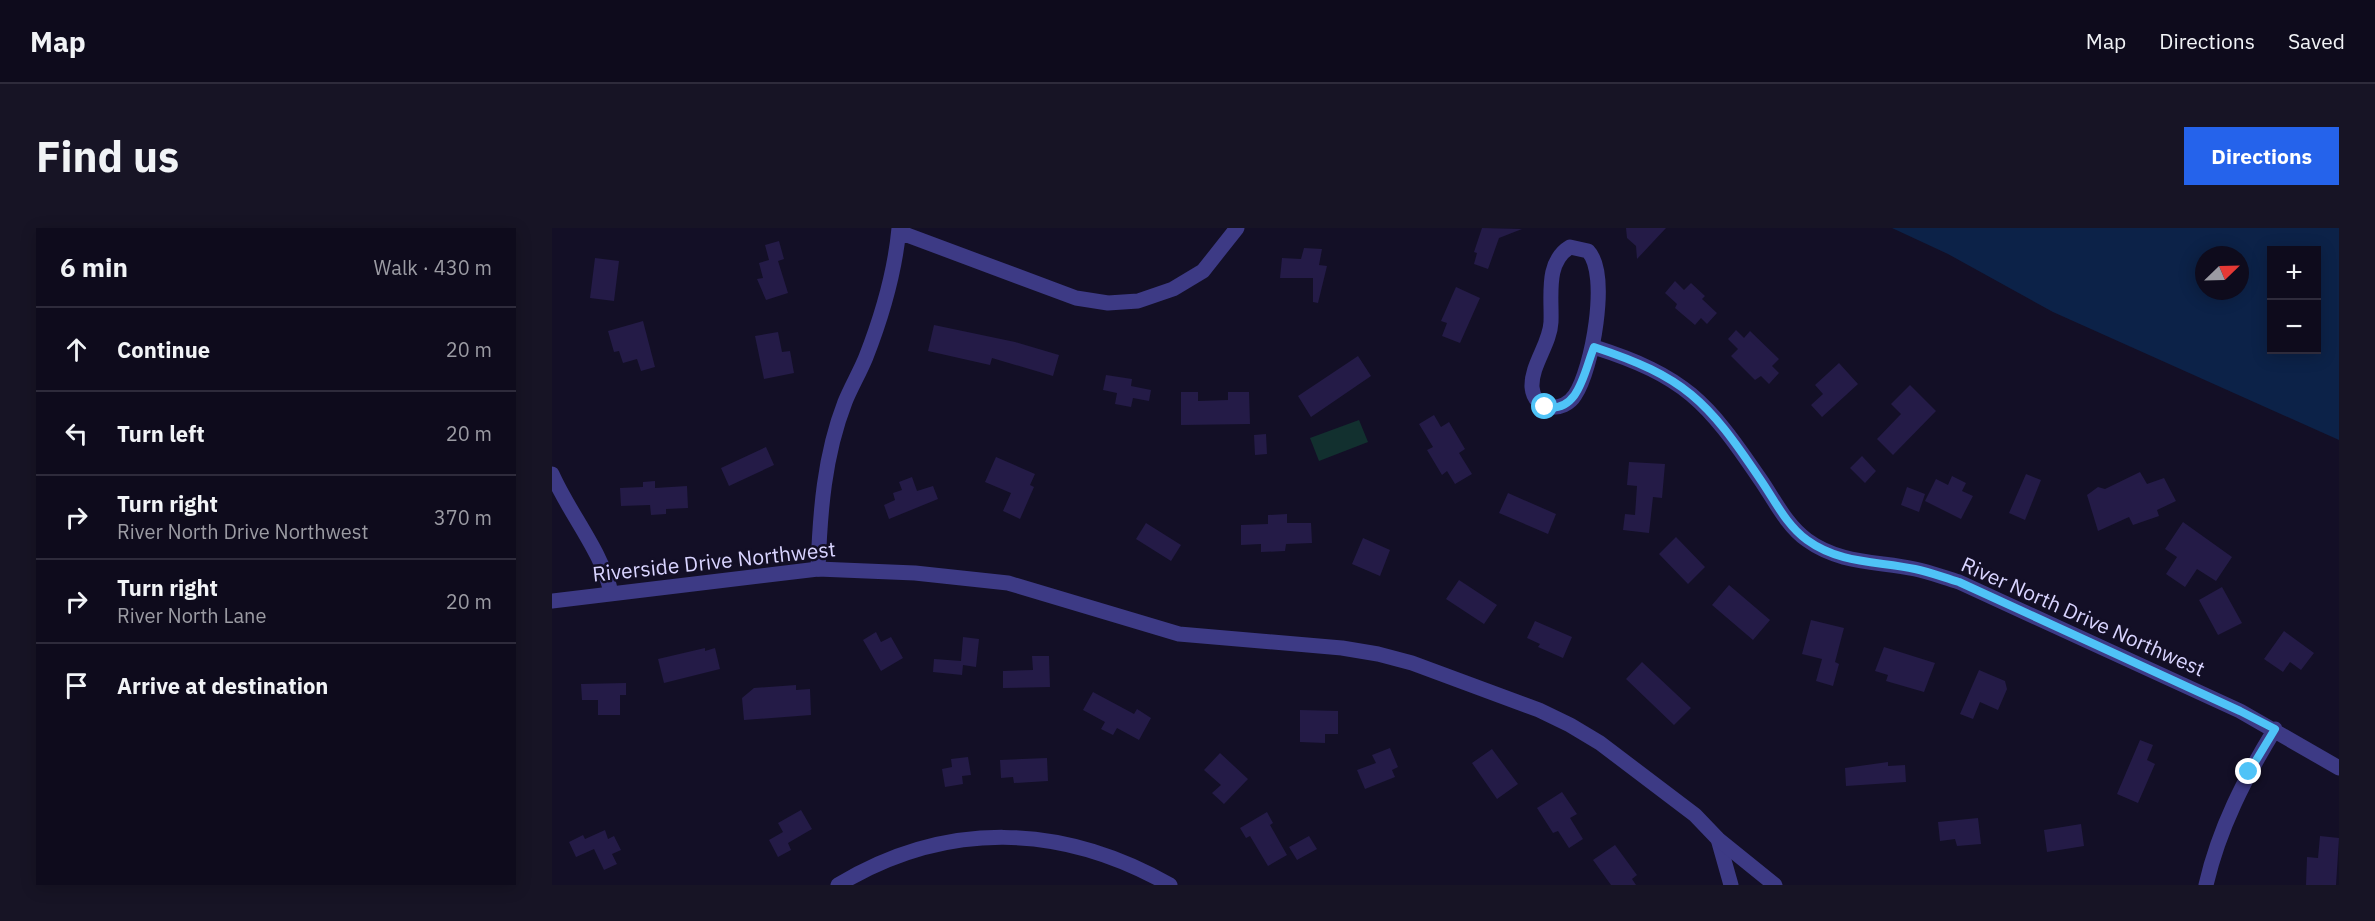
<!DOCTYPE html>
<html lang="en">
<head>
<meta charset="utf-8">
<style>
  :root { --surface:#0e0b1c; --page:#171425; --text:#f1f3f6; --muted:#9b9ba3; --line:#2e2b3b; --accent:#2563eb }
  body { margin:0; font-family:"IBM Plex Sans",sans-serif; background:var(--page); color:var(--text) }
  .controls { position:absolute; right:18px; top:18px; display:grid; overflow:hidden; border-radius:0px; box-shadow:0 3px 15px #0003 }
  .controls button { width:54px; height:54px; display:grid; place-items:center; padding:0; border:0; border-bottom:2px solid var(--line); background:var(--surface); color:var(--text); font:30px sans-serif }
  .compass { position:absolute; left:1643px; top:18px; width:54px; height:54px; border-radius:50%; background:var(--surface); box-shadow:0 3px 15px #0003; rotate:67deg }
  .stop { position:absolute; width:18px; height:18px; margin:-14px; border:4px solid #4fc3f7; border-radius:50%; background:#fff }
  .stop.end { background:#4fc3f7; border-color:#fff; box-shadow:0 2px 6px #0008 }
  .list { margin:0; padding:0; list-style:none }
  h2 { display:flex; justify-content:space-between; align-items:center; height:78px; margin:0; padding:0 24px; font-size:26px }
  h2 small { font-size:20px; font-weight:400; color:var(--muted) }
  .list li { display:grid; grid-template-columns:39px 1fr auto; gap:18px; align-items:center; box-sizing:border-box; height:84px; padding:0 24px; border-top:2px solid var(--line) }
  .list b { display:block; font-size:22px; white-space:nowrap }
  .list p { margin:0; font-size:20px; white-space:nowrap; color:var(--muted) }
  .list em { font-size:20px; font-style:normal; color:var(--muted) }
  .icon { flex:none; width:33px; height:33px; fill:none; stroke:currentColor; stroke-width:2; stroke-linecap:round; stroke-linejoin:round }
  .map { position:relative; flex:none; width:1787px; height:657px; overflow:hidden; border-radius:0px }
  header { display:flex; align-items:center; gap:36px; box-sizing:border-box; height:84px; padding:0 30px; background:var(--surface); border-bottom:2px solid var(--line) }
  header strong { font-size:28px }
  nav { display:flex; gap:33px; margin-inline-start:auto; font-size:21px }
  .intro { display:flex; align-items:center; justify-content:space-between; box-sizing:border-box; height:144px; padding:0 36px }
  h1 { margin:0; font-size:42px }
  .button { padding:15px 27px; border-radius:0px; background:var(--accent); color:#fff; font-size:21px; font-weight:700 }
  main { display:flex; gap:36px; padding:0 36px }
  aside { flex:1; background:var(--surface); border-radius:0px; box-shadow:0 3px 15px #0003 }
  .map>svg:first-child { display:block }
</style>
</head>
<body>
<header>
<strong>Map</strong>
<nav><a>Map</a><a>Directions</a><a>Saved</a></nav>
</header>
<div class="intro"><h1>Find us</h1><a class="button">Directions</a></div>
<main>
<aside>
<h2>6 min<small>Walk · 430 m</small></h2>
<ul class="list">
<li><svg class="icon" aria-label="ahead" viewBox="0 0 24 24"><path d="M12 20V5M6 11l6-6 6 6"/></svg><div><b>Continue</b></div><em>20 m</em></li>
<li><svg class="icon" aria-label="left" viewBox="0 0 24 24"><path d="M17 20v-9H6M10 6l-5 5 5 5"/></svg><div><b>Turn left</b></div><em>20 m</em></li>
<li><svg class="icon" aria-label="right" viewBox="0 0 24 24"><path d="M7 20v-9h11M14 6l5 5-5 5"/></svg><div><b>Turn right</b><p>River North Drive Northwest</p></div><em>370 m</em></li>
<li><svg class="icon" aria-label="right" viewBox="0 0 24 24"><path d="M7 20v-9h11M14 6l5 5-5 5"/></svg><div><b>Turn right</b><p>River North Lane</p></div><em>20 m</em></li>
<li><svg class="icon" aria-label="arrive" viewBox="0 0 24 24"><path d="M6 21V4h12l-3 4 3 4H6"/></svg><div><b>Arrive at destination</b></div></li>
</ul>
</aside>
<div class="map">
<svg width="1787" height="657" viewBox="0 0 1787 657">
  <rect width="100%" height="100%" fill="#130f26"/>
  <path fill="#12302f" d="M807,192l9,22 -49,19 -9,-23z"/>
  <path fill="#0c2248" fill-rule="evenodd" d="M1340,0h447v212l-286,-128 -105,-58zM1720,22h44v100h-44zM1652,27h36v36h-36z"/>
  <path fill="#241b47" d="M930,0l40,1 -23,9 -11,31 -14,-5 3,-11 -3,-1z
    M1074,0h40l-29,31 -1,-13 -9,-8z
    M227,13l5,18 -6,2 10,32 -22,7 -9,-21 6,-1 -4,-15 10,-3 -4,-15z
    M752,20l18,1 -3,16 8,1 -9,37 -5,-1v-24h-33l2,-20 19,1z
    M43,30l24,3 -5,40 -24,-3z
    M1123,53l9,9 7,-7 14,13 -3,3 15,14 -10,11 -6,-6 -6,7 -20,-17 2,-4 -12,-11z
    M904,59l24,11 -20,45 -18,-7 5,-13 -6,-2z
    M91,93l12,46 -14,4 -4,-12 -14,4 -4,-12 -5,1 -6,-21z
    M382,97l81,17 44,13 -6,21 -61,-18 -2,7 -62,-14z
    M1184,102l8,8 6,-7 29,28 -7,7 7,7 -10,11 -8,-8 -6,4 -24,-24 7,-7 -10,-10z
    M226,104l4,20 8,-1 4,22 -30,6 -9,-43z
    M806,128l13,20 -60,41 -13,-21z
    M1287,135l19,21 -36,33 -11,-12 12,-11 -8,-9z
    M554,147l26,4 -1,7 20,4 -2,11 -16,-3 -2,9 -16,-3 2,-11 -14,-3z
    M1358,157l26,26 -43,44 -16,-16 24,-25 -10,-10z
    M629,164h17v9l30,-1v-8h21l1,32 -69,1z
    M882,187l7,12 8,-5 16,27 -6,4 13,21 -17,10 -8,-13 -5,4 -15,-25 6,-3 -14,-23z
    M714,206l1,20 -12,1 -1,-20z
    M214,219l8,18 -45,21 -8,-18z
    M1310,228l14,15 -11,12 -15,-15z
    M444,229l39,17 -5,11 4,2 -14,32 -17,-8 8,-18 -26,-11z
    M1077,234l36,2 -3,34 -9,-1 -4,36 -26,-3 2,-16 10,1 2,-29 -10,-1z
    M1588,244l7,12 17,-6 12,23 -19,9 2,6 -26,9 -4,-8 -31,14 -11,-36 11,-8 7,2z
    M1474,246l15,6 -16,40 -16,-7z
    M1400,248l14,7 -4,8 11,5 -12,23 -36,-18 11,-22 12,6z
    M360,249l5,14 16,-5 5,13 -49,20 -5,-14 11,-5 -2,-7 9,-3 -3,-8z
    M103,253v7l32,-2 1,22 -22,1v5l-15,1 -1,-10 -29,1 -1,-18 23,-1v-5z
    M1355,259l18,7 -6,18 -18,-7z
    M956,265l48,21 -8,20 -49,-21z
    M735,286v9h24l1,20 -26,1 -1,7 -24,1v-8l-20,1v-20l27,-1v-9z
    M1631,294l49,35 -16,24 -19,-12 -12,18 -19,-13 11,-17 -12,-8z
    M594,295l35,22 -10,16 -35,-22z
    M1124,309l29,30 -17,17 -29,-30z
    M811,310l27,12 -10,26 -28,-12z
    M907,352l38,25 -13,19 -38,-25z
    M1177,357l41,35 -17,20 -41,-35z
    M1670,359l20,36 -24,12 -19,-35z
    M1259,392l33,8 -9,34 4,2 -6,22 -17,-5 6,-22 -20,-5z
    M983,393l37,16 -9,21 -25,-11 2,-3 -13,-6z
    M1732,403l30,22 -13,17 -11,-8 -7,10 -19,-13z
    M324,404l5,10 10,-5 12,21 -22,13 -18,-31z
    M411,409l16,2 -3,28 -13,-2 -1,10 -29,-3 1,-13 27,2z
    M1332,419l51,16 -11,29 -38,-11 2,-6 -13,-4z
    M153,420v3l10,-3 5,21 -56,14 -6,-24z
    M480,428h17l1,31 -47,1v-17l30,-1z
    M1090,434l49,46 -17,17 -48,-46z
    M1427,442l26,11 2,8 -9,21 -18,-8 -7,17 -13,-5z
    M74,455v12h-6v20h-22v-15h-16l-1,-16z
    M244,457v5l14,-1 1,26 -67,5 -2,-22 12,-10z
    M541,464l41,22 3,-5 14,9 -12,22 -22,-12 -4,7 -12,-6 4,-7 -22,-12z
    M748,482l38,1v23h-13v9l-25,-1z
    M1588,512l13,5 -6,15 8,4 -17,39 -21,-9z
    M838,520l8,19 -6,3 3,7 -30,12 -8,-19 19,-7 -4,-8z
    M940,521l26,35 -21,15 -25,-36z
    M668,525l28,26 -24,25 -12,-11 9,-8 -17,-15z
    M416,529l3,18 -9,1 1,8 -18,3 -3,-18 10,-2 -1,-8z
    M495,530l1,23 -34,2 -1,-6 -12,1 -1,-18z
    M1336,534v4l17,-1 1,17 -60,4 -1,-18z
    M1010,564l15,22 -7,4 13,21 -14,9 -11,-17 -5,2 -16,-25z
    M249,582l11,19 -24,14 3,7 -13,7 -9,-17 14,-8 -5,-9z
    M715,584l6,11 -3,2 17,30 -19,11 -18,-30 -4,2 -6,-10z
    M1426,590l3,26 -24,2 -2,-7 -15,2 -2,-19z
    M1529,596l3,22 -37,6 -3,-22z
    M53,602l3,9 6,-3 7,14 -9,4 5,10 -13,6 -10,-21 -18,8 -7,-15 14,-7 2,4z
    M757,608l8,13 -20,11 -8,-13z
    M1768,608l19,2 -3,47h-30l1,-28 11,1z
    M1063,617l22,30 -5,4 4,6h-25l-18,-25z"/>
  <g fill="none" stroke-linecap="round" stroke-linejoin="round">
    <path stroke="#3d3a85" stroke-width="15" d="M347,4l177,66 32,5 30,-2 35,-12 30,-18 34,-43
      M1018,19l18,4c22,23 4,119 -13,144 -11,18 -41,17 -43,-8 -1,-22 18,-43 19,-65 1,-26 -6,-60 19,-75z
      M1042,119c91,29 113,54 166,132 14,20 26,46 47,61 33,24 70,21 108,29 15,3 30,9 44,13l281,129 99,57
      M0,246c17,39 51,79 59,119
      M266,341c2,-56 6,-113 27,-167 6,-15 15,-30 21,-45 16,-41 29,-85 33,-129
      M1166,611l13,46
      M286,657c108,-65 223,-62 332,0
      M1654,657c13,-57 39,-107 69,-156"/>
    <path stroke="#3d3a85" stroke-width="15" d="M0,373l266,-32 97,4 93,10 171,51 163,14 36,6 34,9 127,47 31,15 30,18 95,72 23,24 57,46"/>
  </g>
  <g fill="none" stroke-linecap="round" stroke-linejoin="round">
    <path stroke="#4fc3f7" stroke-width="8" d="M993,179c34,6 39,-35 49,-60 91,30 113,53 166,132 14,20 26,46 47,61 33,24 70,21 108,29 15,3 30,9 44,13l281,129 35,18 -26,43"/>
  </g>
  <g text-anchor="middle" stroke-width="5" stroke-linejoin="round" paint-order="stroke">
    <g font-size="21" fill="#d9d4ff" stroke="#130f26">
      <text transform="translate(162 334) rotate(-6)" y="7">Riverside Drive Northwest</text>
      <text transform="translate(1531 389) rotate(24)" y="7">River North Drive Northwest</text>
    </g>
  </g>
</svg>
<div class="controls">
<button>+</button>
<button>−</button>
</div>
<svg class="compass" viewBox="-18 -18 36 36"><path d="M0-13l5 13h-10z" fill="#e53935"/><path d="M0 13l5-13h-10z" fill="#9b9ba3"/></svg>
<div class="stop" style="left:993px;top:179px"></div>
<div class="stop end" style="left:1697px;top:544px"></div>
</div>
</main>
</body>
</html>
